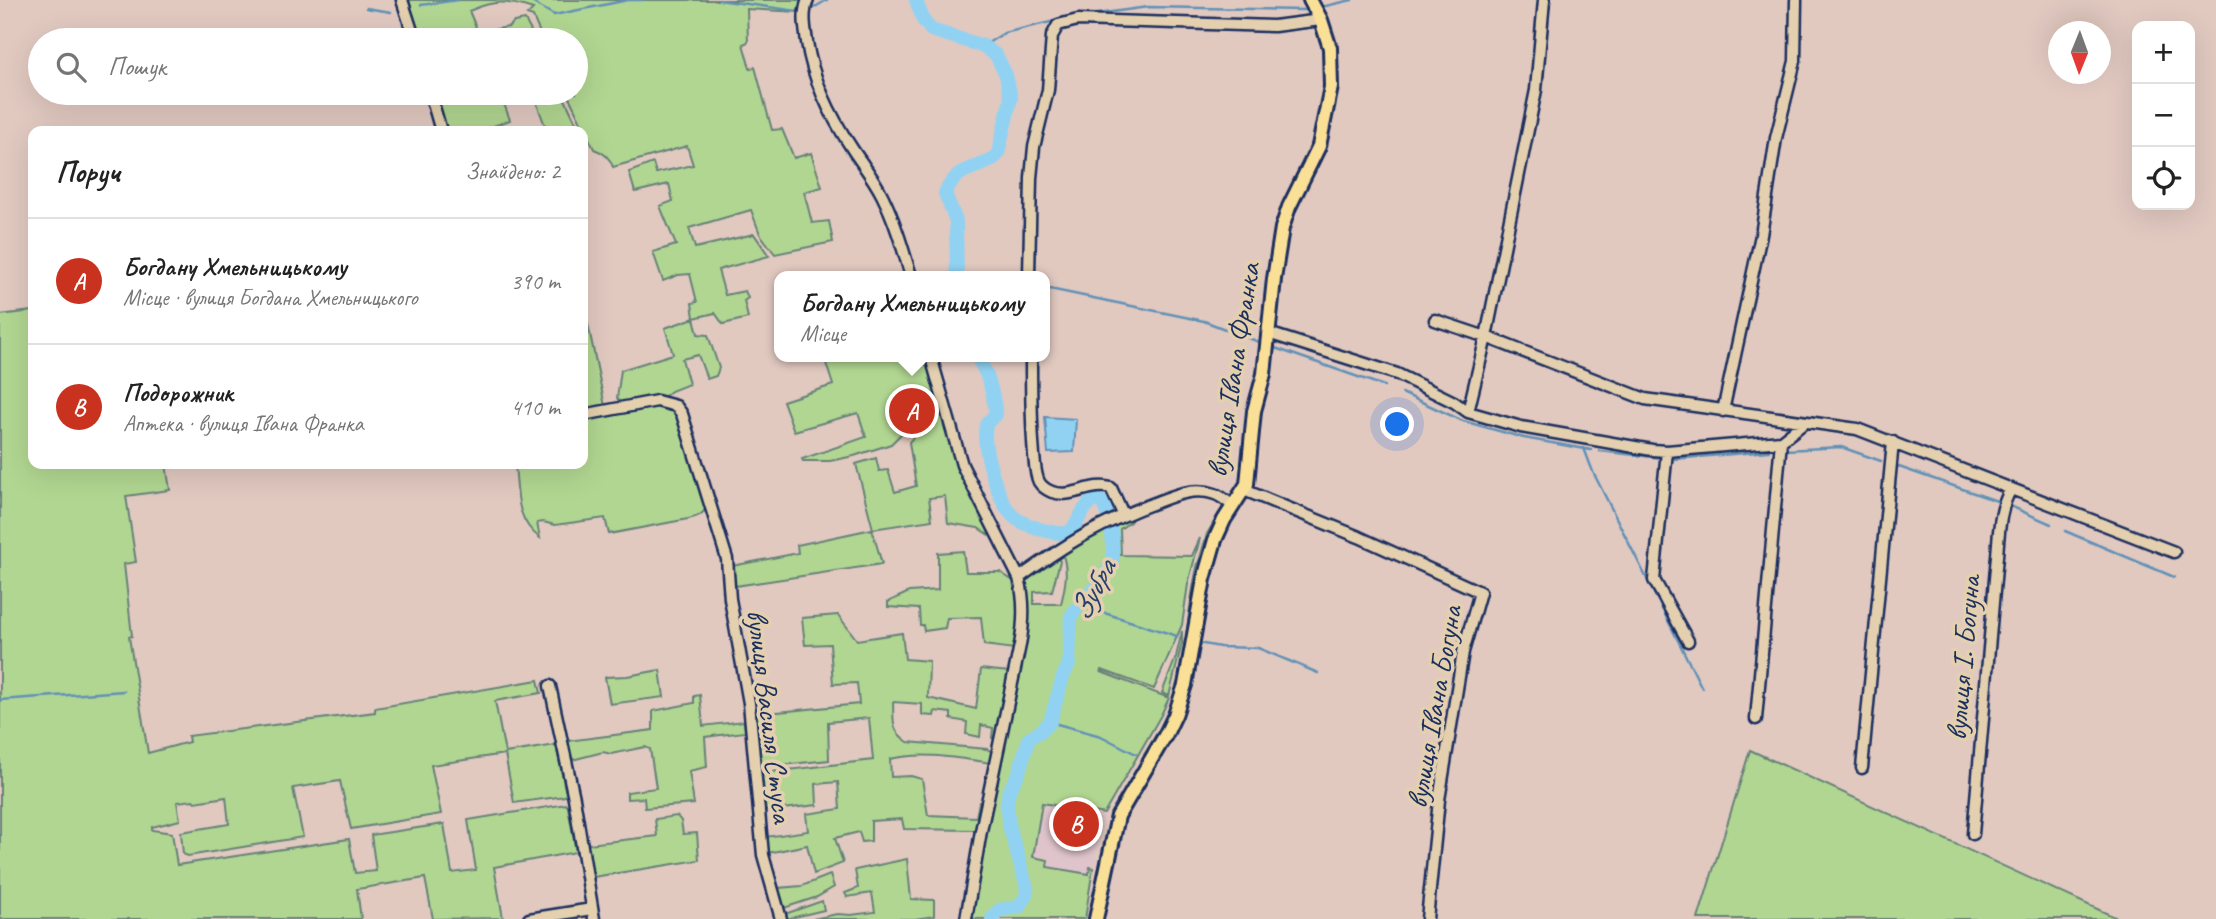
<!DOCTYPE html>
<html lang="uk">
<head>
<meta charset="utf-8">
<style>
  :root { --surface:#fff; --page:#f2f2f2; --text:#222; --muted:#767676; --line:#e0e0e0; --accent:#c8321e }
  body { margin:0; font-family:Caveat,sans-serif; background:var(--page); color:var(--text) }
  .controls { position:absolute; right:21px; top:21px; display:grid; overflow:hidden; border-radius:14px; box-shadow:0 7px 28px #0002 }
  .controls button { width:63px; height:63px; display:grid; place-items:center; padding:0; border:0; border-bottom:2px solid var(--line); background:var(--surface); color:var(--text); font:35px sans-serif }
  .compass { position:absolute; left:2048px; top:21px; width:63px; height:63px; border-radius:50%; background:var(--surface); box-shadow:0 7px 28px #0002; rotate:181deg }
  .you { position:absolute; left:1398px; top:425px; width:24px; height:24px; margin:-18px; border:5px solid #fff; border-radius:50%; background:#1a73e8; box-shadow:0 0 0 10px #1a73e833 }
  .badge { display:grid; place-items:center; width:46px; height:46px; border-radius:50%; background:var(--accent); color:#fff; font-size:23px; font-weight:700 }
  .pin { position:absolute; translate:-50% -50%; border:4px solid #fff; box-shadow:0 2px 7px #0006 }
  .popup { position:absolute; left:774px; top:271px; width:276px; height:91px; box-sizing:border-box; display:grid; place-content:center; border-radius:14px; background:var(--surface); filter:drop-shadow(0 2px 5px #0005); font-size:23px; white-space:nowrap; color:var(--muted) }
  .popup b { font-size:26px; color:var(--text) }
  .popup::after { content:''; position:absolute; left:50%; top:100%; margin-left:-14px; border:14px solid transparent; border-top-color:var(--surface) }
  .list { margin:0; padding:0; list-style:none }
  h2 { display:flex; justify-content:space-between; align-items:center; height:91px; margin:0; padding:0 28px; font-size:30px }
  h2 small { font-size:23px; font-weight:400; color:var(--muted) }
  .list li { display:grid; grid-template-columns:46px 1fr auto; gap:21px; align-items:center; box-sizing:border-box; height:126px; padding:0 28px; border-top:2px solid var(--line) }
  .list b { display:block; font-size:26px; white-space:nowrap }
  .list p { margin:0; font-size:23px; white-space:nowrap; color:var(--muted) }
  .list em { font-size:23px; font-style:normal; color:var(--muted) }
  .icon { flex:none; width:38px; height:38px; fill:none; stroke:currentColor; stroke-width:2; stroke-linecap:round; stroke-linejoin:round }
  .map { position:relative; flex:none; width:2216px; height:919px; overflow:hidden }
  .search { position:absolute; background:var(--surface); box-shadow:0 7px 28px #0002; left:28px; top:28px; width:560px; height:77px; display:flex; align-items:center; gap:18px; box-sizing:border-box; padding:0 24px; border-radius:38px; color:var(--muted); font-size:26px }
  .panel { position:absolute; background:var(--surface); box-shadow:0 7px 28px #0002; left:28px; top:126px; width:560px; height:343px; border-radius:14px }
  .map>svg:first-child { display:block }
</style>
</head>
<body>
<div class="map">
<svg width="2216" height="919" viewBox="0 0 2216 919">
  <rect width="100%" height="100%" fill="#e1c9c0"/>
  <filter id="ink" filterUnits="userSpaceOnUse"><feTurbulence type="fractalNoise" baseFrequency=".0143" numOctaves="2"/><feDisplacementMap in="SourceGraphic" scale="14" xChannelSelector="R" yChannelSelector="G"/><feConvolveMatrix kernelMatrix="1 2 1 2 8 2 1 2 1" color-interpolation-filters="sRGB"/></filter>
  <g filter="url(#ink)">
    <path fill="#dfc4cb" d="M1042,803l62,11 -11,54h-3l-1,6 -42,-7v-7l-14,-3z"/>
    <path fill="#b1d691" stroke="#668278" stroke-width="2" d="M409,0h391l-1,12 -52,-3 1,33 -5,2 7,24 5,-1 17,63 10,-1 12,29 17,-5 11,34 -18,5 8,31 17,-2 4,21 -58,12 -15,-20 -9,-24 -62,18 6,20 59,-14 15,22 -51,14 7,25 20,-4 3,7 -4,3 4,17 -25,6 -8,-11 -21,5 4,16 10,1 11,33 -3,8 -9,3 -9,-24 -16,4 7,25 -18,7 -6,5 -45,7 -3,-5 4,-28 52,-16 -8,-26 29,-10 -2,-15 5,-1 -7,-28 -12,1 -15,6 -10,-29 23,-7 -16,-39 13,-5 -4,-17 -34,8 -6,-20 24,-9 3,10 37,-8 -6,-19 -74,21c-3,-10 -10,-15 -19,-18l-27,-56h9v-53h-33l-10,-23 -6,-2 6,-6c-26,-9 -39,-9 -64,2l9,21 31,-5 5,-5 11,-2 11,20h-115z
      M436,93h64l10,27 -30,11h-34z
      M533,93h29l18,38h-33z
      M33,311v153h133l4,26 -44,6 10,66 -12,2 8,72 -3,1 19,116 41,-11 -1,-6 187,-24v-4l163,-28 3,13 -46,8 10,52 51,-8 10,49 -1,2 -51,7 -9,-49 -74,11 10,49 -90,15 -11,-48 -47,7 10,49 -115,19 -5,-2 -2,-22 48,-8 -3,-27 -31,5 -2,-2 -16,2 3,18 -28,7v3l20,3 5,32 172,-26 6,34 21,-2 -5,-36 73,-11 8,49 24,-3 -8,-50 98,-16 2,3 8,45 -82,15 9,51 -70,1 -8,-41 -68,11 4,30h-361v-604z
      M588,324l17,82 -22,5v-85z
      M824,357h104l9,36v7l-31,33 -2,-2 -13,13 -37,12 -24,5h-27l-1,-2 64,-22 -8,-24 -64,18 -11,-30 50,-16z
      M653,406c12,0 18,0 26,10l28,90c-4,9 -10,11 -19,13l-79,15 -4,-16 -50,7 -12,-3 -6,1 3,15c-25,-18 -22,-46 -25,-74h68v-45z
      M941,409l51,124 -3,2 -11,-7 -30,-5 -3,-27 -16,2 3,22 -59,9 -17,-65 20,-6 3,13 9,-1 7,22 21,-6 -7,-44 28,-31z
      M1225,503l-22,59 -4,-1 8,-27z
      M1134,516l-4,6 -10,7 1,26 71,1 8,-18 -12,46 -6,41 -28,64 -52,-19 -1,2 68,26 -8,17 -57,99 -62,-11 -9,54 15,3 -1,7 42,7 1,-7 3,1 -8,51h-114l16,-99 38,-176 -1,-61 4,-7 28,-19 4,4 -8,30 -18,1v12h27c4,-17 8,-34 1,-51l49,-32z
      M872,529l10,35 -147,22 -3,-20 66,-13 -1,-8z
      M963,551l3,21h34l16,11c4,22 3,44 -2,66l-30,-4 -3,-28 -34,1 -2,10 -21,3 -1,-6h-3l-1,-16 -31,-2v-5l21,-10 29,-2v-37z
      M1198,563l5,1 -15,82 -13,59 -26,53 -5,-3c10,-17 21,-34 28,-53 15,-44 15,-94 26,-139z
      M838,615l19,25 45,-7 3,26 24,2 -1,37 48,11 5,-40 28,3 -12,67 -5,-1 1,-10 -12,-3 -1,12 -14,-3 1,-12 -16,-3v-6l-16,-2 -1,5 -12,-1v-11l-29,-2c1,19 -3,28 15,40l79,7 5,3 -1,11c-34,-5 -67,-12 -101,-4l1,18 20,-1 11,3 6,36 48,2 3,-15 3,1 -5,29h-3v-2l-70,-1 -2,-10 -31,2v20l-9,1 -3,-10 -24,6 8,25 -29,11 -7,-29 -39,8 -3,-16 43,-6 -2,-17 34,-5 -2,-27 -22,2 1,21 -52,6 -3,-2 -2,-33 11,-4 102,-12 -4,-42 -41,4 1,38 -67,7 -3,-1 -4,-49 2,-3 102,-10 -2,-21 -24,1 -3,-40 -25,1 -3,-27z
      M1182,631v12l-13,53 -7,-3 14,-36z
      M660,670l4,27 -54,7 -5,-27 22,-1z
      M700,695l3,31 41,-5 1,11 -40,5 2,30 -18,4 5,33 -49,4 -1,-10 -17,1v-7l29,-4 -6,-39 -5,-2 -34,7 -8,-2 -31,8 -5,-19 86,-11v-19l41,-8v-7z
      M1750,750l369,169h-421z
      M677,816l4,5 2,13 14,-1 2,27 -106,17 -5,-33 69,-8 -2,-17z
      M907,859l4,40 23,1v16l-19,3h-102l24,-5 14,1 24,-3 -3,-19 -25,4 -2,-4 13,-5 -3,-18z
      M830,875l4,12 -17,10 -33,11 -6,-20 24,-2z
      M822,901l2,9 -38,9 -1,-5z"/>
    <path fill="#91d2f2" stroke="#6291b7" stroke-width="2" d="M1045,417l31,2 -2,33 -26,1z"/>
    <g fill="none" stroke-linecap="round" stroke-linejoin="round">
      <path stroke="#6291b7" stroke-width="2.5" d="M528,0l26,15 74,-15h14
        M719,0l78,11
        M421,5l37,-5
        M1321,7l31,-7
        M366,8l25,4
        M810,10l17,-10
        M1082,16l66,-9 158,3
        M983,46l21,-13 68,-16
        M1045,288l159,33 55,21
        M1275,348l109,38
        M1402,393l61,28 61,17 67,12
        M1584,448l9,24 109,216
        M1786,450l55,-3 40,14
        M1599,451l63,7
        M1673,459l96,-8
        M1899,467l98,34
        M2008,505l43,19
        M2065,531l109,46
        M1079,605l98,31
        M1198,643l22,4 38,1 60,25
        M0,700l124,-9
        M1050,722l51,14 35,18"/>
      <path stroke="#91d2f2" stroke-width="14" d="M916,0l7,20 8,10 52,16 13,9 10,20 5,23 -13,56c-15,18 -38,7 -53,39l11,28 1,55
        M977,357c12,18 16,36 19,58 -4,3 -9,6 -10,11 -5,20 12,74 26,89 9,10 42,20 56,18 12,-9 13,-28 28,-33l6,2 3,5 7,28 1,25 -13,23 -21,22 -8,11 -2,48 -6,13 -13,45 -9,9 -12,7 -10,34 -11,21 -1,12 2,20 18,63 -1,8 -7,11 -20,3 -7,9"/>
      <defs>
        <path id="minor" d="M402,0l13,40
          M808,0c-6,13 -3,28 -1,42 6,40 24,75 46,108 10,15 21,29 29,45 13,26 21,54 29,81
          M430,93l11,38
          M1029,276l2,-98 3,-31 14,-57 4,-54 6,-11 20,-5 196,6 47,-6
          M1435,320l51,17 159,62 212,30 317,123
          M1268,333l129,41 57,28 14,10 53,15 131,23 15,1 114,-10 24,-19
          M931,357l31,108 57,113c6,22 5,45 1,67l-39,186 -15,88
          M1031,357c0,33 0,65 3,98 1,9 1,19 5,27 3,5 8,8 13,10 20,7 39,-10 59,-4l12,26
          M1723,411l38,-176 15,-97 19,-77 1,-61
          M1468,412l18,-75 50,-247 8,-90
          M583,415l74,-14 19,5 6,8 45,145 3,40 19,104 14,152 18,64
          M1667,451l-13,129 34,61
          M1244,490l115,47 121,55 -17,60 -24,148 -12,119
          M1019,578c47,-34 83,-56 138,-76 18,-7 38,-15 58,-8 6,2 13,8 18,12
          M550,686l24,112 20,121
          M1756,719l25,-278
          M1862,768l31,-326
          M1973,834l24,-278c2,-23 2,-47 14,-67
          M529,919l63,-10"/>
        <path id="major" d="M1096,919l22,-103 48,-82 9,-19 10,-30 19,-106 11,-39 9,-20 23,-36 7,-73 10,-37 10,-95 8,-51 7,-21 30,-61 12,-59 -1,-39 -9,-28 -11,-20"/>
      </defs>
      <use href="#minor" stroke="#1b2f5e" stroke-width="15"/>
      <use href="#major" stroke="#1b2f5e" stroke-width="18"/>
      <use href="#minor" stroke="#e4d0af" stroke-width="10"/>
      <use href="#major" stroke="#fadf96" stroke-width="12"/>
    </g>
  </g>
  <g text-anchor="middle" stroke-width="7" stroke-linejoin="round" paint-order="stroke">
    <g font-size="30" fill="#1b2f5e" stroke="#e4d0af">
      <text transform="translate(1233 370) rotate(-81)" y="10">вулиця Івана Франка</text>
      <text transform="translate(1963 658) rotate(-85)" y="10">вулиця І. Богуна</text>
      <text transform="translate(1434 707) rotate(-80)" y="10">вулиця Івана Богуна</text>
      <text transform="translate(770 716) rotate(83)" y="10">вулиця Василя Стуса</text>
    </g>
    <g font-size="32" font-style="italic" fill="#273f6d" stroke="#e4d0af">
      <text transform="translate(1092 590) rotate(-62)" y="11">Зубра</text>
    </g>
  </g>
</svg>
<div class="controls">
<button>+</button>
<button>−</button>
<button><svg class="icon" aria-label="locate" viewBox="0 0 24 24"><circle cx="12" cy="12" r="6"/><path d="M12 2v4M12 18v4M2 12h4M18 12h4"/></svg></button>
</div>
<svg class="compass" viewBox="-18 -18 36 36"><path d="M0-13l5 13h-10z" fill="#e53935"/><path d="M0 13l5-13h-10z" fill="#767676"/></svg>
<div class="you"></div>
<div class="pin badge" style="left:912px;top:411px">A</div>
<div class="popup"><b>Богдану Хмельницькому</b>Місце</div>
<div class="pin badge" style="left:1076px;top:824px">B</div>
<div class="search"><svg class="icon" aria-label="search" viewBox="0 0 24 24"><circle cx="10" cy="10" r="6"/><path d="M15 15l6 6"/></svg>Пошук</div>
<section class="panel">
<h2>Поруч<small>Знайдено: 2</small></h2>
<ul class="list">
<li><span class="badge">A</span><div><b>Богдану Хмельницькому</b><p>Місце · вулиця Богдана Хмельницького</p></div><em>390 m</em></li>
<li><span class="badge">B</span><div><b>Подорожник</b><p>Аптека · вулиця Івана Франка</p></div><em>410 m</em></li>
</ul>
</section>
</div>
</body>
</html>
